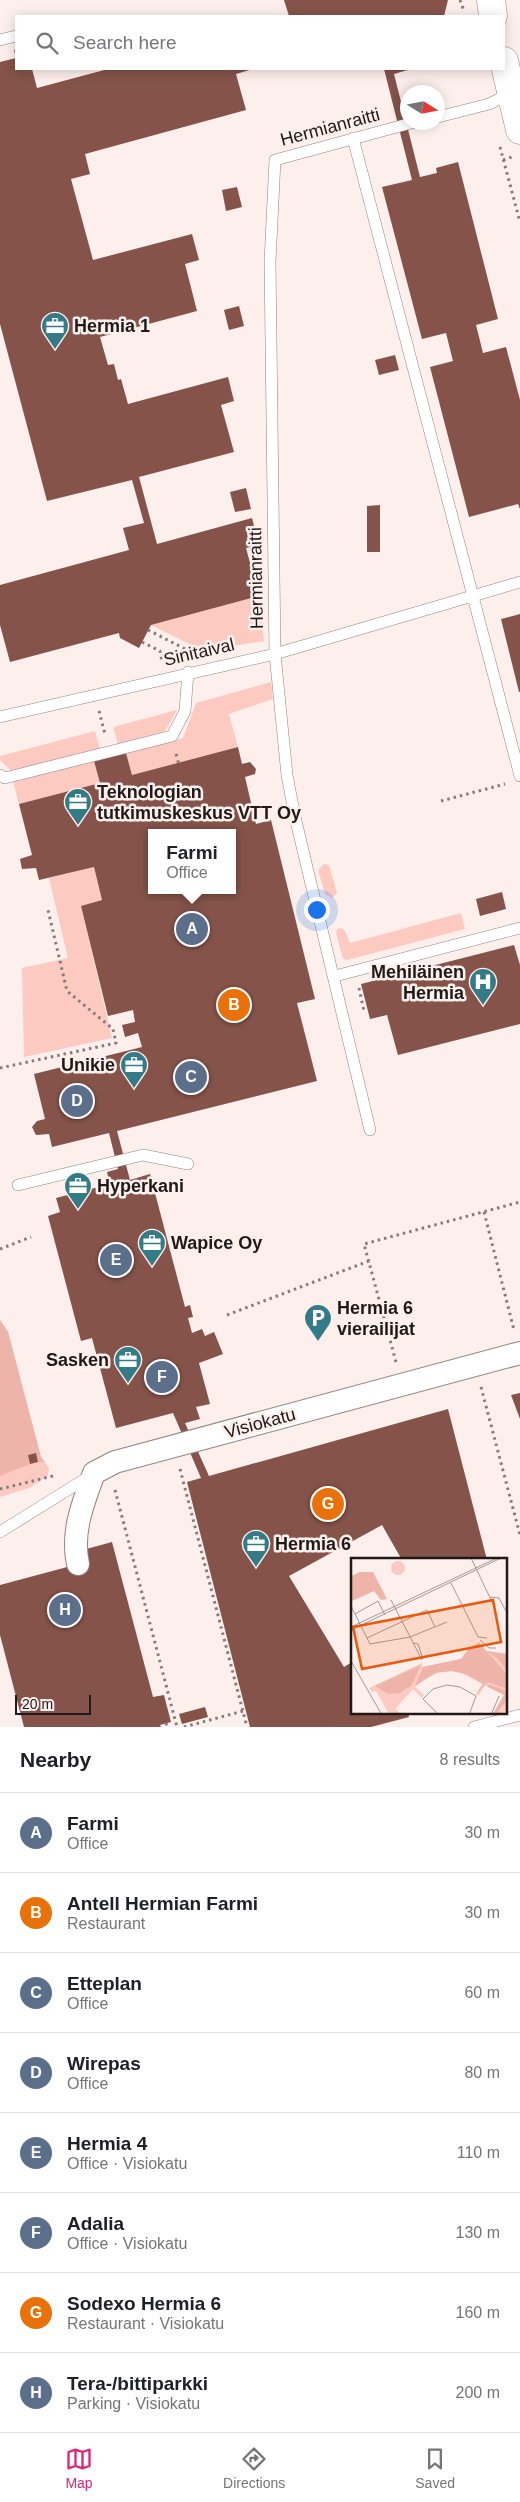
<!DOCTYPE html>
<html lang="en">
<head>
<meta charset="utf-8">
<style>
  :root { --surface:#fff; --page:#f2f2f2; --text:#202124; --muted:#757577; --line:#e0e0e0; --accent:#db2777 }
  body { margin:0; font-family:Helvetica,sans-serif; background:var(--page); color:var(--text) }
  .compass { position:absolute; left:400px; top:85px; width:45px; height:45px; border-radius:50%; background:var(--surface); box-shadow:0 2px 12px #0003; rotate:101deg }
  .scale { position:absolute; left:15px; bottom:12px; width:76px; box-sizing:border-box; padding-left:5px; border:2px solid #1f1917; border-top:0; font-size:14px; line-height:18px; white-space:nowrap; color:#1f1917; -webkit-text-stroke:4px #fdefec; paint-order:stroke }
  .you { position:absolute; left:316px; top:909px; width:18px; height:18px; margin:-12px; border:4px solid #fff; border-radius:50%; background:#1a73e8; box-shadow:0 0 0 8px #1a73e833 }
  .badge { display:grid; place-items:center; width:32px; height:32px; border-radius:50%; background:var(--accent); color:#fff; font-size:16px; font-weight:700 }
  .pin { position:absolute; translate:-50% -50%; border:2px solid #fff; box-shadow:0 1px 5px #0006 }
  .popup { position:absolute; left:148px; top:829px; width:88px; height:65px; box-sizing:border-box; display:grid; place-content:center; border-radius:0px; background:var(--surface); filter:drop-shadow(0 1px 4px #0005); font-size:16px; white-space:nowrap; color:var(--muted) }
  .popup b { font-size:19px; color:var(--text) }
  .popup::after { content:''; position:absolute; left:50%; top:100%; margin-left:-10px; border:10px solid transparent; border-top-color:var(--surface) }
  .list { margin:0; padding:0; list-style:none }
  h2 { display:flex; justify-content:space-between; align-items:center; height:65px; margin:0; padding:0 20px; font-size:21px }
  h2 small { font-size:16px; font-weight:400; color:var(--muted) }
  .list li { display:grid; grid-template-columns:32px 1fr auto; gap:15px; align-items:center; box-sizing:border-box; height:80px; padding:0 20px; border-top:1px solid var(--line) }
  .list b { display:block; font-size:19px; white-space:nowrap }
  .list p { margin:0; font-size:16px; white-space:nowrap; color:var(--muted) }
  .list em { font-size:16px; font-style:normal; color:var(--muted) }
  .icon { flex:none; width:28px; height:28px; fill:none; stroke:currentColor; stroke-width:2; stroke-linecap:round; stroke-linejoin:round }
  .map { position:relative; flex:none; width:520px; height:1727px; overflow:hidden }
  .search { position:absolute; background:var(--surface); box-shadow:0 2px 12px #0003; left:15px; right:15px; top:15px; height:55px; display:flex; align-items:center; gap:12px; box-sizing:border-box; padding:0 18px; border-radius:0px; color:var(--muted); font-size:19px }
  .sheet { height:705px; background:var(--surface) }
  nav { display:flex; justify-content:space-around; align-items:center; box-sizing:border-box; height:70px; border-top:1px solid var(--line); background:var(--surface); font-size:14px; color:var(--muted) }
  nav a { display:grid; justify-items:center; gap:2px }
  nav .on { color:var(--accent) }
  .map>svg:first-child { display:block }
</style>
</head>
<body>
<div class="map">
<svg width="520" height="1727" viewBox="0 0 520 1727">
  <rect width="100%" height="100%" fill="#fdefec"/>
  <path fill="#fccac1" d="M259,596l5,45 -60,10 -53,-26z
    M271,682l2,17 -44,15 9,33 -106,28 -6,-22 57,-15 13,-35z
    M177,710l-12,21 -47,13 -5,-17z
    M95,731l5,18 -89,22 -11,-11v-4z
    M94,761l6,22 -81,21 -6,-22z
    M324,864l5,1 8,28 -5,5 -7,-4 -7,-24z
    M94,867l8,33 -21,6 31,132 -88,19 -2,-89 46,-10 -19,-80z
    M461,913l4,16 -118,31 -4,-1 -7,-26 1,-4 4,-1 4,3 5,12z
    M0,1320l8,12 33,126 8,10 -1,8 -19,12 -29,9z"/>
  <path fill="#eeb3a9" d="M0,1320l8,12 33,125 4,5h-7l-2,-9 -8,2 2,9 -30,12z"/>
  <path fill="#85534a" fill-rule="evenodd" d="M284,0h164l-4,16h-155z
    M16,49v20h16l5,19 71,-19h145l-17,5 10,36 -161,44 5,20 -19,5 22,81 99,-26 7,26 -14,4 12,47 -97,26 8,28 6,-1 4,16 3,-1 7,25 100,-27 6,24 -13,4 13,47 -95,25 18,67 95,-26 7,27 -13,3 13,48 -108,29 -12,23 -19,-10 -1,-5 -109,29 -10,-37v-40l129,-35 -6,-22 21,-5 -12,-43 -85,21 -47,-177v-262l16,-4 -2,-8z
    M384,69h27l-17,5 26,103 17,-4 -1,-5 22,-6 40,157 -22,6 7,28 23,-6 14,53v109l-2,-5 -49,13 -39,-150 23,-6 -7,-28 -24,6 -40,-152 30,-7z
    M237,187l5,20 -16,4 -4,-21z
    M239,306l5,20 -15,4 -5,-20z
    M395,355l4,15 -20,5 -4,-15z
    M246,488l5,21 -16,3 -5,-20z
    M380,505v47h-13v-46z
    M520,614v78h-1l-18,-73z
    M238,747l4,17 8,-2 6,7 -1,5 -10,3 11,47 15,-4 44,179 -18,4 20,78 -200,50 13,49 20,-6 35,133 5,-2 3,12 -5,1 4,15 10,-4 3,7 9,-4 9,22 -24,9 11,41 -14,3 4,12 -15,4 24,53 239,-67 39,151h-27v-3l-8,3h-50l-20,-35 -93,51 55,91 8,-5v51h56l1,4 -38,10h-121l-63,-245 14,-4 -28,-65 -57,15 -24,-90 -11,3 -33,-125 12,-4 -4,-14 54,-14 -3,-12 11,-3 -9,-36 -57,14 -3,-13 -13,1 -4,-8 5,-6 8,-2 -11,-45 108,-27 -4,-14 -13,4 -3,-12 13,-3 -2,-12 -25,6 -27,-110 21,-6 -8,-33 -55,13 -3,-12 -14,1 -2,-10 12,-4 -13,-51 81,-21 -6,-22 32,-8 6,22zM152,833h80v57h-80z
    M502,892l4,17 -26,7 -4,-17z
    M514,945l6,20v59l-122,31 -11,-40 -17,4 -9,-35z
    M520,1393v26l-9,-24z
    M36,1453l2,9 -8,2 -2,-9z
    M112,1542l41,155 11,-2 7,27 -11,3 1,2h-137l-24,-92v-50l71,-19 -3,-12z
    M205,1707l3,10 -26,7 -3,-10z"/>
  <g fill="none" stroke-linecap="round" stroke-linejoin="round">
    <defs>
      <path id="service" d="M0,40l16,-4
        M438,117l51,-13 23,-11
        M353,138l167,638
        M0,717l275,-63 245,-72
        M0,775l5,3 167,-42 13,-25 3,-39
        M335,976l185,-48
        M370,1130l-75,-313 -8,-42 -12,-121 -5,-392 5,-102 140,-38
        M18,1185l125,-30 45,9
        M0,1532l90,-56
        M474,1727l46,-12"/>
      <path id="minor" d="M78,1564c-7,-32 5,-61 16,-91l21,-11 405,-109"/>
      <path id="tertiary" d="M491,0l2,16
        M504,61l16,69"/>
    </defs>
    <use href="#service" stroke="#928380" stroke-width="12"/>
    <use href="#minor" stroke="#928380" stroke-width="24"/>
    <use href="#tertiary" stroke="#928380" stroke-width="29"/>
    <path stroke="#857b78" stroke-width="3" stroke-dasharray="2.5 4" stroke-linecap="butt" d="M460,0l4,11
      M500,147l20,75
      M503,160l12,-4
      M148,630l47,24
      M142,642l18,9 2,11
      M99,711l6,23
      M176,754l3,11
      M441,801l64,-17
      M359,988l5,23
      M0,1068l116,-25 -3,-14 -46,-38 -19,-81
      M484,1212l30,118
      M0,1249l31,-12
      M227,1315l142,-54
      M396,1362l-32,-118 156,-42
      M481,1387l39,148
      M180,1469l67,258
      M0,1489l53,-13
      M115,1490l62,237
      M166,1723l1,4
      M184,1727l59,-16"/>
    <use href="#service" stroke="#fff" stroke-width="11"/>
    <use href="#minor" stroke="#fff" stroke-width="22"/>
    <use href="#tertiary" stroke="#fff" stroke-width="28"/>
  </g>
  <defs>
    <symbol id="office-pin" viewBox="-11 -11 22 30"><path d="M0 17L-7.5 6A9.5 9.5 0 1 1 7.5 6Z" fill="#347b87" stroke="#fdefec"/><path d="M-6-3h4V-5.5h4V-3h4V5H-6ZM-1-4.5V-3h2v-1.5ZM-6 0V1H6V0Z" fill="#fff"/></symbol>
    <symbol id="hospital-pin" viewBox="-11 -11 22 30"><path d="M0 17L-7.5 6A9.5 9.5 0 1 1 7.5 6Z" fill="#347b87" stroke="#fdefec"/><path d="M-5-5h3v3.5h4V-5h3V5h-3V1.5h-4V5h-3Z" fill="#fff"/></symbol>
    <symbol id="parking-pin" viewBox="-11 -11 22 30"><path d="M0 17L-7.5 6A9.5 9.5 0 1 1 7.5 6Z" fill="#347b87" stroke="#fdefec"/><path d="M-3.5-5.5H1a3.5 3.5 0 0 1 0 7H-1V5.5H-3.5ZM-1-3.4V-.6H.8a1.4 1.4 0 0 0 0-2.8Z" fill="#fff"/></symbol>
  </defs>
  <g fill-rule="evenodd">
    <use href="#office-pin" x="39" y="310" width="32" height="43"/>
    <use href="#office-pin" x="62" y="786" width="32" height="43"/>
    <use href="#hospital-pin" x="467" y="966" width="32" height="43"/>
    <use href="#office-pin" x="118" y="1049" width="32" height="43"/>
    <use href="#office-pin" x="62" y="1170" width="32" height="43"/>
    <use href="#office-pin" x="136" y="1227" width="32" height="43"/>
    <use href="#parking-pin" x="302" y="1302" width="32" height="43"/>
    <use href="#office-pin" x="112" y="1344" width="32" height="43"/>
    <use href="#office-pin" x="240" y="1528" width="32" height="43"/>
  </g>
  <g text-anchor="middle" stroke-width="5" stroke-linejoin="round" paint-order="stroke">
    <g font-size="18" fill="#1f1917" stroke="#fdefec">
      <text transform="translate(330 127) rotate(-15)" y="6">Hermianraitti</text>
      <text transform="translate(256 578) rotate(-91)" y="6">Hermianraitti</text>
      <text transform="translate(199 652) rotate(-13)" y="6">Sinitaival</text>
      <text transform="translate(260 1423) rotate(-15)" y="6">Visiokatu</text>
    </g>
    <g font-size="18" font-weight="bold" fill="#1f1917" stroke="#fdefec" text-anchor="start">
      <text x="74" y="332">Hermia 1</text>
      <text x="97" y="798">Teknologian<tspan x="97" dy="21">tutkimuskeskus VTT Oy</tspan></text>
      <text x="464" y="978" text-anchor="end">Mehiläinen<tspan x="464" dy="21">Hermia</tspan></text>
      <text x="115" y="1071" text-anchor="end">Unikie</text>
      <text x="97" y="1192">Hyperkani</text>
      <text x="171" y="1249">Wapice Oy</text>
      <text x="337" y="1314">Hermia 6<tspan x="337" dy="21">vierailijat</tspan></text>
      <text x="109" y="1366" text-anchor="end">Sasken</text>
      <text x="275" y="1550">Hermia 6</text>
    </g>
  </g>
  <g transform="translate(351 1558)">
    <rect width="156" height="156" fill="#fdefec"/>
    <path d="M40 10a7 7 0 1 1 14 0a7 7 0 1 1-14 0ZM128,84l7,9 21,3v60h-14l11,-19 -19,-10 -7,11 -2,-2 7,-10 -26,-13 -18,1 -19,10 -5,5 9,8 -2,3 -9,-9 -18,20 6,5h-12l-13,-23 -4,1 -3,-4 53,-25v4l39,-8 8,-11z" fill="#fccac1"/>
    <path d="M9,14h13l14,27 -6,1 -7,-9 -22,10 -1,-25zM128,85l28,31v15l-19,-7 -12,12 7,-10 -17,-10 -15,-3 -16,2 -20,13 8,-19 38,-8 8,-11zM135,93l21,3v17l-10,-13zM70,107l-10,21 -12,7 -11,1 -13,-8zM139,127l17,6 -1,10 -10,13h-3l11,-19 -18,-9z" fill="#eeb3a9"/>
    <path fill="none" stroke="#a49997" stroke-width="1" d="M120,0l23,48M100,25l27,54 9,1M139,39l9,1 7,13M40,42l31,60M0,48l19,38 40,-7 37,-15M4,56l23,-13 7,14M0,69l146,-69M0,72l150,-72M16,80l60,-28 8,17M129,82l9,8h7M62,85l5,1 5,15M0,103l31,54M88,157l-16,-16 10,-10 14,-4 13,2 16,9 -7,19M140,157l8,-19"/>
    <path fill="#e8590c" fill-opacity="0.15" stroke="#e8590c" stroke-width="2.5" d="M142,42l8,42 -139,27 -9,-42z"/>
    <rect width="156" height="156" fill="none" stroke="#1f1917" stroke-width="2.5"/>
  </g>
</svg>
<svg class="compass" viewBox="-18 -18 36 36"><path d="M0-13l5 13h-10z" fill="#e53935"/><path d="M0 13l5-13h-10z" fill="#757577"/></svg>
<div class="scale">20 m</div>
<div class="you"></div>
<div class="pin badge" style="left:192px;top:929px;background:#5c6f8a">A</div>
<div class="popup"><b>Farmi</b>Office</div>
<div class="pin badge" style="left:234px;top:1005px;background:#e8710a">B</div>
<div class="pin badge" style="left:191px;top:1077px;background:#5c6f8a">C</div>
<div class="pin badge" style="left:77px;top:1101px;background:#5c6f8a">D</div>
<div class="pin badge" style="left:116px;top:1260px;background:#5c6f8a">E</div>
<div class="pin badge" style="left:162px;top:1377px;background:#5c6f8a">F</div>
<div class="pin badge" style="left:328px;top:1504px;background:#e8710a">G</div>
<div class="pin badge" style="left:65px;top:1610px;background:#5c6f8a">H</div>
<div class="search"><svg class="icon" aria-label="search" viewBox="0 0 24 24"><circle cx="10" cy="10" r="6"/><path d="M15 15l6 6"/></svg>Search here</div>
</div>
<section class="sheet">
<h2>Nearby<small>8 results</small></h2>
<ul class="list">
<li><span class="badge" style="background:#5c6f8a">A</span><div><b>Farmi</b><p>Office</p></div><em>30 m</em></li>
<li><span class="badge" style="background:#e8710a">B</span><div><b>Antell Hermian Farmi</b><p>Restaurant</p></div><em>30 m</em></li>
<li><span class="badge" style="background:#5c6f8a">C</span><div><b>Etteplan</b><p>Office</p></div><em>60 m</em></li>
<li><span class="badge" style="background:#5c6f8a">D</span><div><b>Wirepas</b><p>Office</p></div><em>80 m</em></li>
<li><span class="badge" style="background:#5c6f8a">E</span><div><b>Hermia 4</b><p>Office · Visiokatu</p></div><em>110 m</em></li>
<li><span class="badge" style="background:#5c6f8a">F</span><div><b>Adalia</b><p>Office · Visiokatu</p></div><em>130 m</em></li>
<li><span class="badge" style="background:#e8710a">G</span><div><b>Sodexo Hermia 6</b><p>Restaurant · Visiokatu</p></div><em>160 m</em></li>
<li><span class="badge" style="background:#5c6f8a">H</span><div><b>Tera-/bittiparkki</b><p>Parking · Visiokatu</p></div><em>200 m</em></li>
</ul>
</section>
<nav>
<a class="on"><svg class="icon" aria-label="map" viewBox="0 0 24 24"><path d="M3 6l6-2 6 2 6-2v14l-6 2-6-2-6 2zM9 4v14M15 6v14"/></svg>Map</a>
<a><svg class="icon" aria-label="directions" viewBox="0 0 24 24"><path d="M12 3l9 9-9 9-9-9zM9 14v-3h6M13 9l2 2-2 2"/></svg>Directions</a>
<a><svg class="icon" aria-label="saved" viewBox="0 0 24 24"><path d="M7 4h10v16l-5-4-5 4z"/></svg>Saved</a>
</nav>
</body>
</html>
